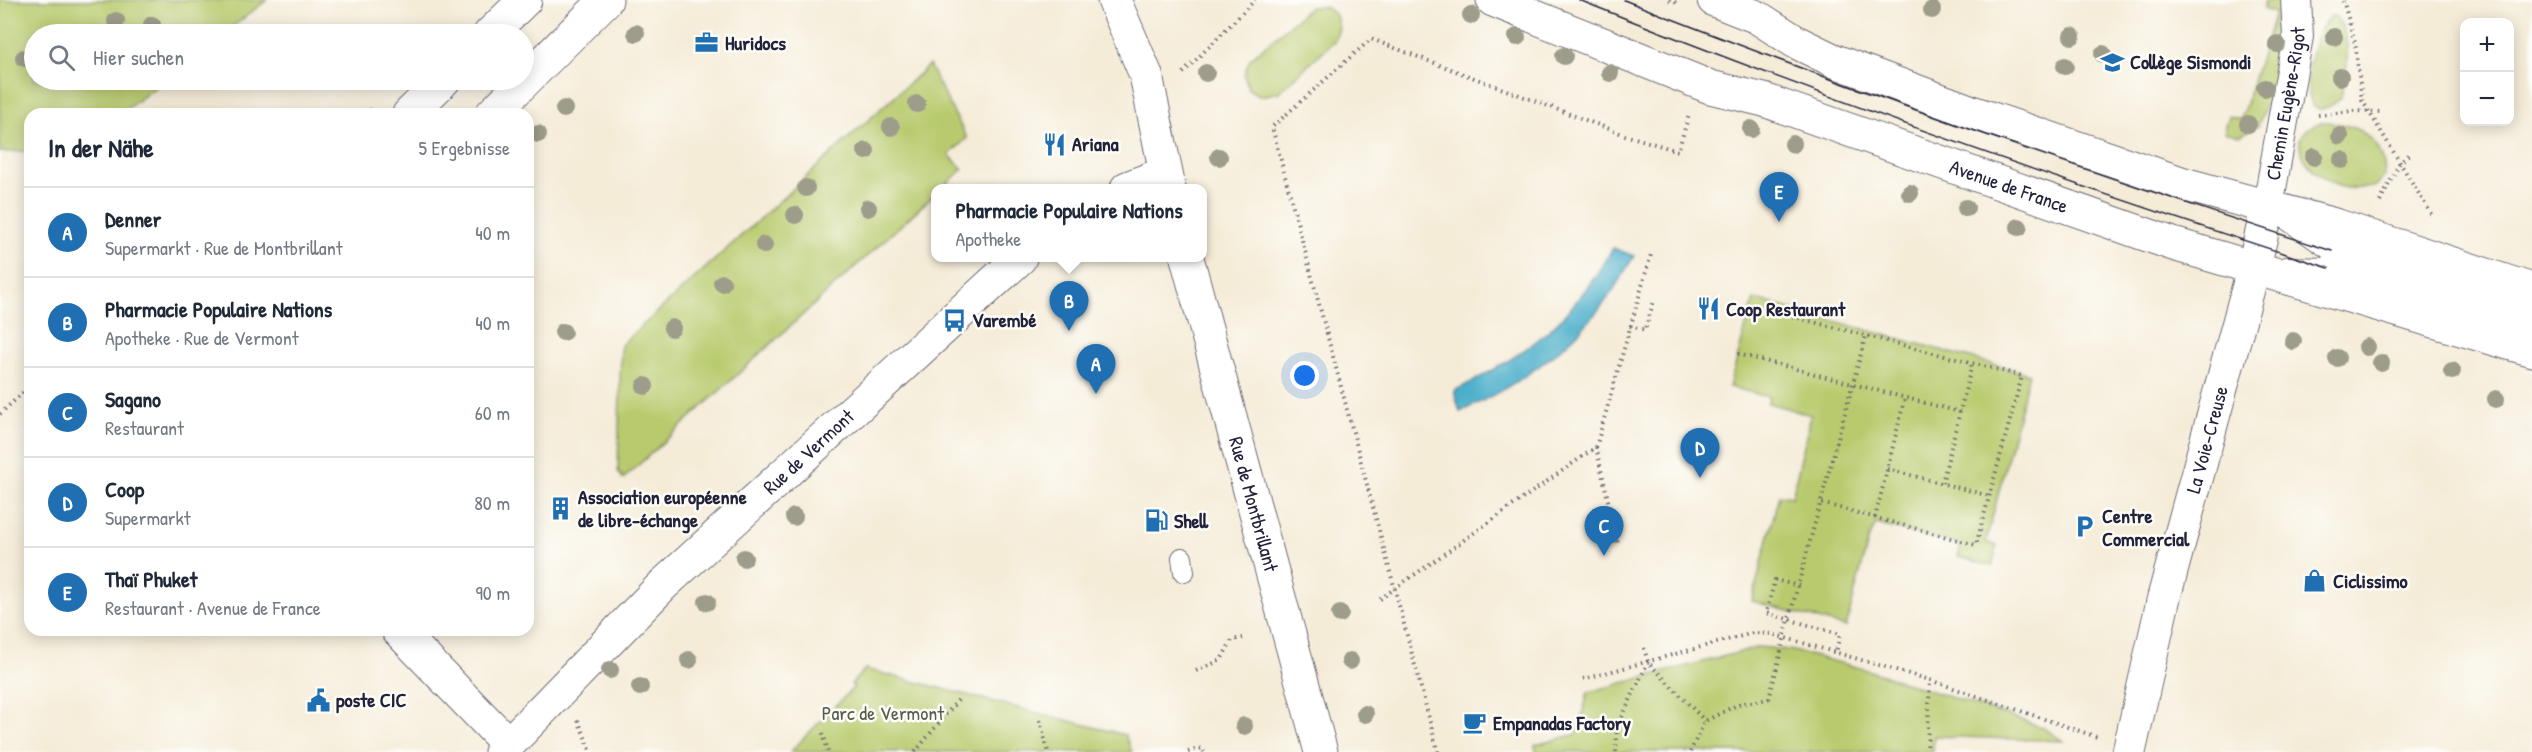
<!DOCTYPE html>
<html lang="de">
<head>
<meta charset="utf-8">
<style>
  :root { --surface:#fff; --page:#f2f2f3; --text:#1f2937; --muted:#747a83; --line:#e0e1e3; --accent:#1f6fb2 }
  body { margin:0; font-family:"Patrick Hand",sans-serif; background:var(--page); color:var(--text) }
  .controls { position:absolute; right:18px; top:18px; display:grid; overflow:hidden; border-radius:12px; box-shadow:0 3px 15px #0003 }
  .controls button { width:54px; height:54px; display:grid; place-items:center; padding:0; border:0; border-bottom:2px solid var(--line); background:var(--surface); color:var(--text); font:30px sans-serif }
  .you { position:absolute; left:1305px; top:376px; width:21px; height:21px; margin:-15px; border:4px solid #fff; border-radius:50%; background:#1a73e8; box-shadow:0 0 0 9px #1a73e833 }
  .badge { display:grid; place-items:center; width:39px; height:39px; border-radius:50%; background:var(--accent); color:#fff; font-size:20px; font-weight:700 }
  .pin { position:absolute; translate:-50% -50px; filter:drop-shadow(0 2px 3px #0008) }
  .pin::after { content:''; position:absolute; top:32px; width:21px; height:18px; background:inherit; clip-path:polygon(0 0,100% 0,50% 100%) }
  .popup { position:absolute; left:931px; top:184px; width:276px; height:78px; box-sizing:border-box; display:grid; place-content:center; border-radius:12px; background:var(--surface); filter:drop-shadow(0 2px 4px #0005); font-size:20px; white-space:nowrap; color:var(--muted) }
  .popup b { font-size:22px; color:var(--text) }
  .popup::after { content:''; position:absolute; left:50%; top:100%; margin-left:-12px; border:12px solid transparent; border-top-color:var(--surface) }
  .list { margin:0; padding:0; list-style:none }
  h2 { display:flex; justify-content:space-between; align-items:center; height:78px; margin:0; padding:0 24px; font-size:26px }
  h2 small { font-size:20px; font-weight:400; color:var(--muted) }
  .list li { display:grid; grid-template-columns:39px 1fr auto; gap:18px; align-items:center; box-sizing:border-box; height:90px; padding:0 24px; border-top:2px solid var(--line) }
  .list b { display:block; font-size:22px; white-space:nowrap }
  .list p { margin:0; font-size:20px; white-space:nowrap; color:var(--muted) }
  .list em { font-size:20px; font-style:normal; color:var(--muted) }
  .icon { flex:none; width:33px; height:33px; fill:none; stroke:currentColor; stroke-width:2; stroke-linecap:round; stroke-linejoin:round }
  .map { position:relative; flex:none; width:2532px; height:752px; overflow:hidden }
  .search { position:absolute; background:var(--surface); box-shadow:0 3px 15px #0003; left:24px; top:24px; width:510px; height:66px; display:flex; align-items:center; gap:15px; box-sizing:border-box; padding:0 21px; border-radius:33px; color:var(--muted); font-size:22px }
  .panel { position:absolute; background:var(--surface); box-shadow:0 3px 15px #0003; left:24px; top:108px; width:510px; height:528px; border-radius:18px }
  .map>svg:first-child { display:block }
</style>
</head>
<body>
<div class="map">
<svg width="2532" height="752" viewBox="0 0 2532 752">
  <rect width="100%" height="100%" fill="#fdfcf7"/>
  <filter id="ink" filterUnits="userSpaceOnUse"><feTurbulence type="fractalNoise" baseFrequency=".0167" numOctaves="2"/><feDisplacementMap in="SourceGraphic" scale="12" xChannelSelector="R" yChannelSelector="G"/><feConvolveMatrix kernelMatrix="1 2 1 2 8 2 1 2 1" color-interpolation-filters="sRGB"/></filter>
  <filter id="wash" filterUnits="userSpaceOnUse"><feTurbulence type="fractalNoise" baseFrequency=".008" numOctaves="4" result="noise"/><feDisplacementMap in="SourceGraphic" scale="24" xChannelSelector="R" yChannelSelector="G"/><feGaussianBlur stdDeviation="1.35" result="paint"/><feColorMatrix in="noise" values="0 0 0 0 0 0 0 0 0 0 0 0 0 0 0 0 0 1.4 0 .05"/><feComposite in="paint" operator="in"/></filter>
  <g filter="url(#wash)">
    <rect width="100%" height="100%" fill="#f5ecd8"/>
    <path fill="#b8ca6d" stroke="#6d7654" stroke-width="1.5" d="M0,0h267l-44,34h-189v46h131l-45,34h-90v37l-30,1z
      M2265,0h18l-1,40 -7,41 -17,45 -19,10 -15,-4 5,-16 12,3 34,-106 -12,-4z
      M1310,7h15l11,8 3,13 -4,12 -56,52 -18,4 -13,-7 -4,-15 6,-15z
      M2331,16h4c19,21 12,57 6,81l-11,9 -10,4 -7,-3c-2,-6 -5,-13 -5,-19 -2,-21 6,-57 23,-72z
      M929,65l38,73 -18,17 14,14 -21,19h-6l-1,6 -312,285 -5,-8 3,-126z
      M2324,122c35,2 60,16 61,54l-10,11c-9,1 -20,2 -29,1 -33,-6 -73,-55 -22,-66z
      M1754,299l275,75 -43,168 11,4 -5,20 -34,-9 3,-12 -85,-21 -8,17 -22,86 -94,-26 27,-106 13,2 19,-82 -43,-12 1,-6 -40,-10z
      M1759,647l30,3 75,19 178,58 21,14 -129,-5 -1,16h-397l-1,-7 42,-11 11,-42z
      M865,669l260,66 7,17h-342l64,-65 -3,-3z"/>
    <path fill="#4cafcb" stroke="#376883" stroke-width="1.5" d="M1613,248l21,8c-10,16 -19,33 -30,47 -38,50 -88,83 -144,109l-6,-21c76,-38 116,-69 159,-143z"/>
  </g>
  <g filter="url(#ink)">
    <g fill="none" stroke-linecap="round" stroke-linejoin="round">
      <defs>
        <path id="service" d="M2289,221l43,30 200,62
          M2286,267l43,1 203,63
          M1182,558l2,14"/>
        <g id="pedestrian">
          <path id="s1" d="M2268,206l30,-170 -2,-36"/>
        </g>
        <g id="minor">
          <path d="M490,34l35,-34"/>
          <path d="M409,114l35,-34"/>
          <path d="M492,114l114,-114"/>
          <path d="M1127,188l38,-15"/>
          <path d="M398,630l110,114"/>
          <path id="s2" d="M501,752l162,-167 357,-327"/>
          <path id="s3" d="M2129,752l35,-155 90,-330"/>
        </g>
        <g id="secondary">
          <path d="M1114,0l32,75 23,113"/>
          <path id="s4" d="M1493,0l217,87 54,13 409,144 359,106"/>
          <path d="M1714,0l43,17 39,25 39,19 134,50 218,74 151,41 194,64"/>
          <path id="s5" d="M1187,258l134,494"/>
          <path d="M2254,267l14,-61"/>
        </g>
      </defs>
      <use href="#service" stroke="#6c6972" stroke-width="22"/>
      <use href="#pedestrian" stroke="#6c6972" stroke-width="32"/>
      <use href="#minor" stroke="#6c6972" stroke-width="35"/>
      <use href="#secondary" stroke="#6c6972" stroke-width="35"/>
      <path stroke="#6c6972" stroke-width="4" stroke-dasharray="1.5 4.5" stroke-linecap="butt" d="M1669,0l11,4
        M2343,0l12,43 7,57 71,117
        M1183,73l72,-73
        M262,114l8,-2 17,2
        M366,114l8,-7
        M2318,115l35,-4 29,1
        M2380,202l19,-38 10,-10
        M1752,306l270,70 -46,169 -155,-42
        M1630,326l15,4 9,-29
        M1738,354l222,58
        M0,414l30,-28
        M1596,447l22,97
        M1887,469l103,27
        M1942,483l30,-119
        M1875,518l30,-120
        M1799,586l-24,-6 -9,33 74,21 -4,19
        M1380,599l216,-152 56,-196
        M1791,611l75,-276
        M1644,648l4,14 57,59
        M1196,671l25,-11 11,-20 11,-2
        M1583,679l170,-46 19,1 158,46 167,57
        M578,720l13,32
        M1040,720l8,32
        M823,733l5,19
        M915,752l43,-52
        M1188,752l14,-4 2,4
        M1438,752l-166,-625 99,-88 254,96 53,16 11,-36
        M1616,752l1,-24 31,-66
        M1690,752l15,-31 34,-17 30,-5
        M1927,752l3,-72"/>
      <use href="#service" stroke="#fff" stroke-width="20"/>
      <use href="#pedestrian" stroke="#fff" stroke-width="30"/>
      <use href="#minor" stroke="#fff" stroke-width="33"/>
      <use href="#secondary" stroke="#fff" stroke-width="33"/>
      <path stroke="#22223b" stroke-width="1.5" d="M1579,0c247,99 497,187 750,268
        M1624,0c233,93 470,174 708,251"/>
      <path stroke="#6c6972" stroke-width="4" stroke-dasharray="1.5 4.5" stroke-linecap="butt" d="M1769,699l22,-88"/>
    </g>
    <g fill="#9e9d8b">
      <circle cx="1932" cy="10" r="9"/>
      <circle cx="1471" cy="15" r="9"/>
      <circle cx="116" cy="21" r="9"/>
      <circle cx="152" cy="25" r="9"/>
      <circle cx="636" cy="33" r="9"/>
      <circle cx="2072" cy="36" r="9"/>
      <circle cx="1517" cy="37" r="9"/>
      <circle cx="2334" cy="37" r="9"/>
      <circle cx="2277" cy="44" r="9"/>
      <circle cx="2103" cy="54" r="9"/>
      <circle cx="1564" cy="56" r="9"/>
      <circle cx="24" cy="58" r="9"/>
      <circle cx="2065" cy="66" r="9"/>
      <circle cx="1206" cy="73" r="9"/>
      <circle cx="1610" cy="73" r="9"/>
      <circle cx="2340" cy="77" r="9"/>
      <circle cx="2265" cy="88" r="9"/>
      <circle cx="917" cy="104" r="9"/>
      <circle cx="564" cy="109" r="9"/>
      <circle cx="2248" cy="124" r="9"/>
      <circle cx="891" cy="127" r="9"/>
      <circle cx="1751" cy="129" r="9"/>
      <circle cx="538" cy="134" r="9"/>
      <circle cx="2340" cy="136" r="9"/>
      <circle cx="1793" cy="144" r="9"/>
      <circle cx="866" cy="151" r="9"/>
      <circle cx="1219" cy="157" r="9"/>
      <circle cx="2314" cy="157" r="9"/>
      <circle cx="2342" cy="160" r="9"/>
      <circle cx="806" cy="188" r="9"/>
      <circle cx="1910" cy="193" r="9"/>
      <circle cx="868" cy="208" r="9"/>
      <circle cx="1966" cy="208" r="9"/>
      <circle cx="795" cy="215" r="9"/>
      <circle cx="2019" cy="227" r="9"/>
      <circle cx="764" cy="245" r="9"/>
      <circle cx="722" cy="283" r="9"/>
      <circle cx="672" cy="328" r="9"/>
      <circle cx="563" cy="332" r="9"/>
      <circle cx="2293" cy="341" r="9"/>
      <circle cx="2367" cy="347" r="9"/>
      <circle cx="2337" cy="358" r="9"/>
      <circle cx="2381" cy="363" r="9"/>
      <circle cx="2452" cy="371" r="9"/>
      <circle cx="645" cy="386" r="9"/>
      <circle cx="2496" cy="399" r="9"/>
      <circle cx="794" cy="517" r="9"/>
      <circle cx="744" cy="558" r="9"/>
      <circle cx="707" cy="602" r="9"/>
      <circle cx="1340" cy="614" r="9"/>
      <circle cx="689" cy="660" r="9"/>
      <circle cx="1350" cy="661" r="9"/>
      <circle cx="610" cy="670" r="9"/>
      <circle cx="640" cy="687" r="9"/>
      <circle cx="1365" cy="714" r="9"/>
      <circle cx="1244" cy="726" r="9"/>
    </g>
  </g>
  <defs>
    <symbol id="office-bare" viewBox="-9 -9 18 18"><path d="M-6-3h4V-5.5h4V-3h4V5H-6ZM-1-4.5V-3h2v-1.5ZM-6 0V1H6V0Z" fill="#1f6fb2" stroke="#fdfcf7" stroke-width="2.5" paint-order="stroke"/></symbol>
    <symbol id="school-bare" viewBox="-9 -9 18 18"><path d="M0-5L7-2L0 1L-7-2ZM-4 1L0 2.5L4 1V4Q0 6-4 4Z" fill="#1f6fb2" stroke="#fdfcf7" stroke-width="2.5" paint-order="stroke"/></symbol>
    <symbol id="restaurant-bare" viewBox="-9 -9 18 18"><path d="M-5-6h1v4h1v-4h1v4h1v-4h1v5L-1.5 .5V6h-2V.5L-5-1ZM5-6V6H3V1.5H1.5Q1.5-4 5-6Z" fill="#1f6fb2" stroke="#fdfcf7" stroke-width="2.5" paint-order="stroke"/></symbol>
    <symbol id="bus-bare" viewBox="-9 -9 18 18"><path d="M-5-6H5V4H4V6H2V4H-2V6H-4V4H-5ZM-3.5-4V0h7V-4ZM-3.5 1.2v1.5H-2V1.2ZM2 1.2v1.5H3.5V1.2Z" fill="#1f6fb2" stroke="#fdfcf7" stroke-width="2.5" paint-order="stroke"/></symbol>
    <symbol id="building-bare" viewBox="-9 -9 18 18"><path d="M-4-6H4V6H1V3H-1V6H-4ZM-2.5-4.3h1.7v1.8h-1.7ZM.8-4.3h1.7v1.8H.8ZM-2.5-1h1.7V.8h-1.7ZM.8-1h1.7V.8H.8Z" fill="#1f6fb2" stroke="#fdfcf7" stroke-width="2.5" paint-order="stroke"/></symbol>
    <symbol id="fuel-bare" viewBox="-9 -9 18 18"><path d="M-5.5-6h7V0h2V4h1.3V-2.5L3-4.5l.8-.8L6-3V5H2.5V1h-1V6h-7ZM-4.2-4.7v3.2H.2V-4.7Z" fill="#1f6fb2" stroke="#fdfcf7" stroke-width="2.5" paint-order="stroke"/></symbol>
    <symbol id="parking-bare" viewBox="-9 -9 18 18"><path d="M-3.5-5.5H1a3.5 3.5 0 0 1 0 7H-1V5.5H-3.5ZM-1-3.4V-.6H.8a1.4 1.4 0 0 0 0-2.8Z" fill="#1f6fb2" stroke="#fdfcf7" stroke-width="2.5" paint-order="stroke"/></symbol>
    <symbol id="shop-bare" viewBox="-9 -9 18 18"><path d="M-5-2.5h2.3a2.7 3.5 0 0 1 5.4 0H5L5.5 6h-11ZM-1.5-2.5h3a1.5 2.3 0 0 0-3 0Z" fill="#1f6fb2" stroke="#fdfcf7" stroke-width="2.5" paint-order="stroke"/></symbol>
    <symbol id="civic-bare" viewBox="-9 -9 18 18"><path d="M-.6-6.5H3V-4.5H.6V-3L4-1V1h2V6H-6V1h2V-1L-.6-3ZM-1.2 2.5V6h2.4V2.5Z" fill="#1f6fb2" stroke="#fdfcf7" stroke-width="2.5" paint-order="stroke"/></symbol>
    <symbol id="cafe-bare" viewBox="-9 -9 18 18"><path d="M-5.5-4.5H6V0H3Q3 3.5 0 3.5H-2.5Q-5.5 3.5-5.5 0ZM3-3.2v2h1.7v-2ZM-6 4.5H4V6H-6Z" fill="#1f6fb2" stroke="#fdfcf7" stroke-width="2.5" paint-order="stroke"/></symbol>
  </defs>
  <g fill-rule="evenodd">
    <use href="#office-bare" x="690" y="26" width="33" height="33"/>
    <use href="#school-bare" x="2096" y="46" width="33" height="33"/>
    <use href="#restaurant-bare" x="1038" y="128" width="33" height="33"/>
    <use href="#restaurant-bare" x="1692" y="292" width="33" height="33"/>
    <use href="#bus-bare" x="938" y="304" width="33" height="33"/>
    <use href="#building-bare" x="544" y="492" width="33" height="33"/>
    <use href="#fuel-bare" x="1140" y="504" width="33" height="33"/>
    <use href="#parking-bare" x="2068" y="510" width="33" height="33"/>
    <use href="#shop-bare" x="2298" y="564" width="33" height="33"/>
    <use href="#civic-bare" x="302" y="684" width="33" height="33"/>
    <use href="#cafe-bare" x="1458" y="706" width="33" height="33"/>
  </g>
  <g text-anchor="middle" stroke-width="5" stroke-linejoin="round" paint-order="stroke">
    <g font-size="20" font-weight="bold" fill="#22223b" stroke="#fdfcf7" text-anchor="start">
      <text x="725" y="50">Huridocs</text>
      <text x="2130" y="69">Collège Sismondi</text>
      <text x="1072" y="151">Ariana</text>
      <text x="1726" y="316">Coop Restaurant</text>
      <text x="972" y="327">Varembé</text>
      <text x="578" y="504">Association européenne<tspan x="578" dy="23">de libre-échange</tspan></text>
      <text x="2102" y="523">Centre<tspan x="2102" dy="23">Commercial</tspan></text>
      <text x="1174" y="528">Shell</text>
      <text x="2333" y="588">Ciclissimo</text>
      <text x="336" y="707">poste CIC</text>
      <text x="1493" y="730">Empanadas Factory</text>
    </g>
    <g font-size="20" fill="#22223b" stroke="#fdfcf7">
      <text dy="7" stroke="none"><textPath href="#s1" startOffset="104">Chemin Eugène-Rigot</textPath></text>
      <text dy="7" stroke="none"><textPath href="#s4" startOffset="549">Avenue de France</textPath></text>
      <text dy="7" stroke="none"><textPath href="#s3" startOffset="322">La Voie-Creuse</textPath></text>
      <text dy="7" stroke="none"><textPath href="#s2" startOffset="430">Rue de Vermont</textPath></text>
      <text dy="7" stroke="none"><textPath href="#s5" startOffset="255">Rue de Montbrillant</textPath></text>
    </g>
    <g font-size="20" fill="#565d4c" stroke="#fdfcf7">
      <text x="883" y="720">Parc de Vermont</text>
    </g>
  </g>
</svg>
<div class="controls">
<button>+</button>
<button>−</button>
</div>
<div class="you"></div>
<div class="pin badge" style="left:1096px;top:394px">A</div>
<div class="pin badge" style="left:1069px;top:331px">B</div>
<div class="popup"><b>Pharmacie Populaire Nations</b>Apotheke</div>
<div class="pin badge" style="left:1604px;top:556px">C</div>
<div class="pin badge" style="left:1700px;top:478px">D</div>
<div class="pin badge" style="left:1779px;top:222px">E</div>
<div class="search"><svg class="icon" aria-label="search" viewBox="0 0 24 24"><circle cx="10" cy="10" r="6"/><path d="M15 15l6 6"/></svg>Hier suchen</div>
<section class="panel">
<h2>In der Nähe<small>5 Ergebnisse</small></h2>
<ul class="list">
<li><span class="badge">A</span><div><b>Denner</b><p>Supermarkt · Rue de Montbrillant</p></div><em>40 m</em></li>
<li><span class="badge">B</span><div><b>Pharmacie Populaire Nations</b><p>Apotheke · Rue de Vermont</p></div><em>40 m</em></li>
<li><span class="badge">C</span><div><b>Sagano</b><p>Restaurant</p></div><em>60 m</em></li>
<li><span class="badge">D</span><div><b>Coop</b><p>Supermarkt</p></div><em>80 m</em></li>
<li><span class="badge">E</span><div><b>Thaï Phuket</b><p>Restaurant · Avenue de France</p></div><em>90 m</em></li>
</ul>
</section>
</div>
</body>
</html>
